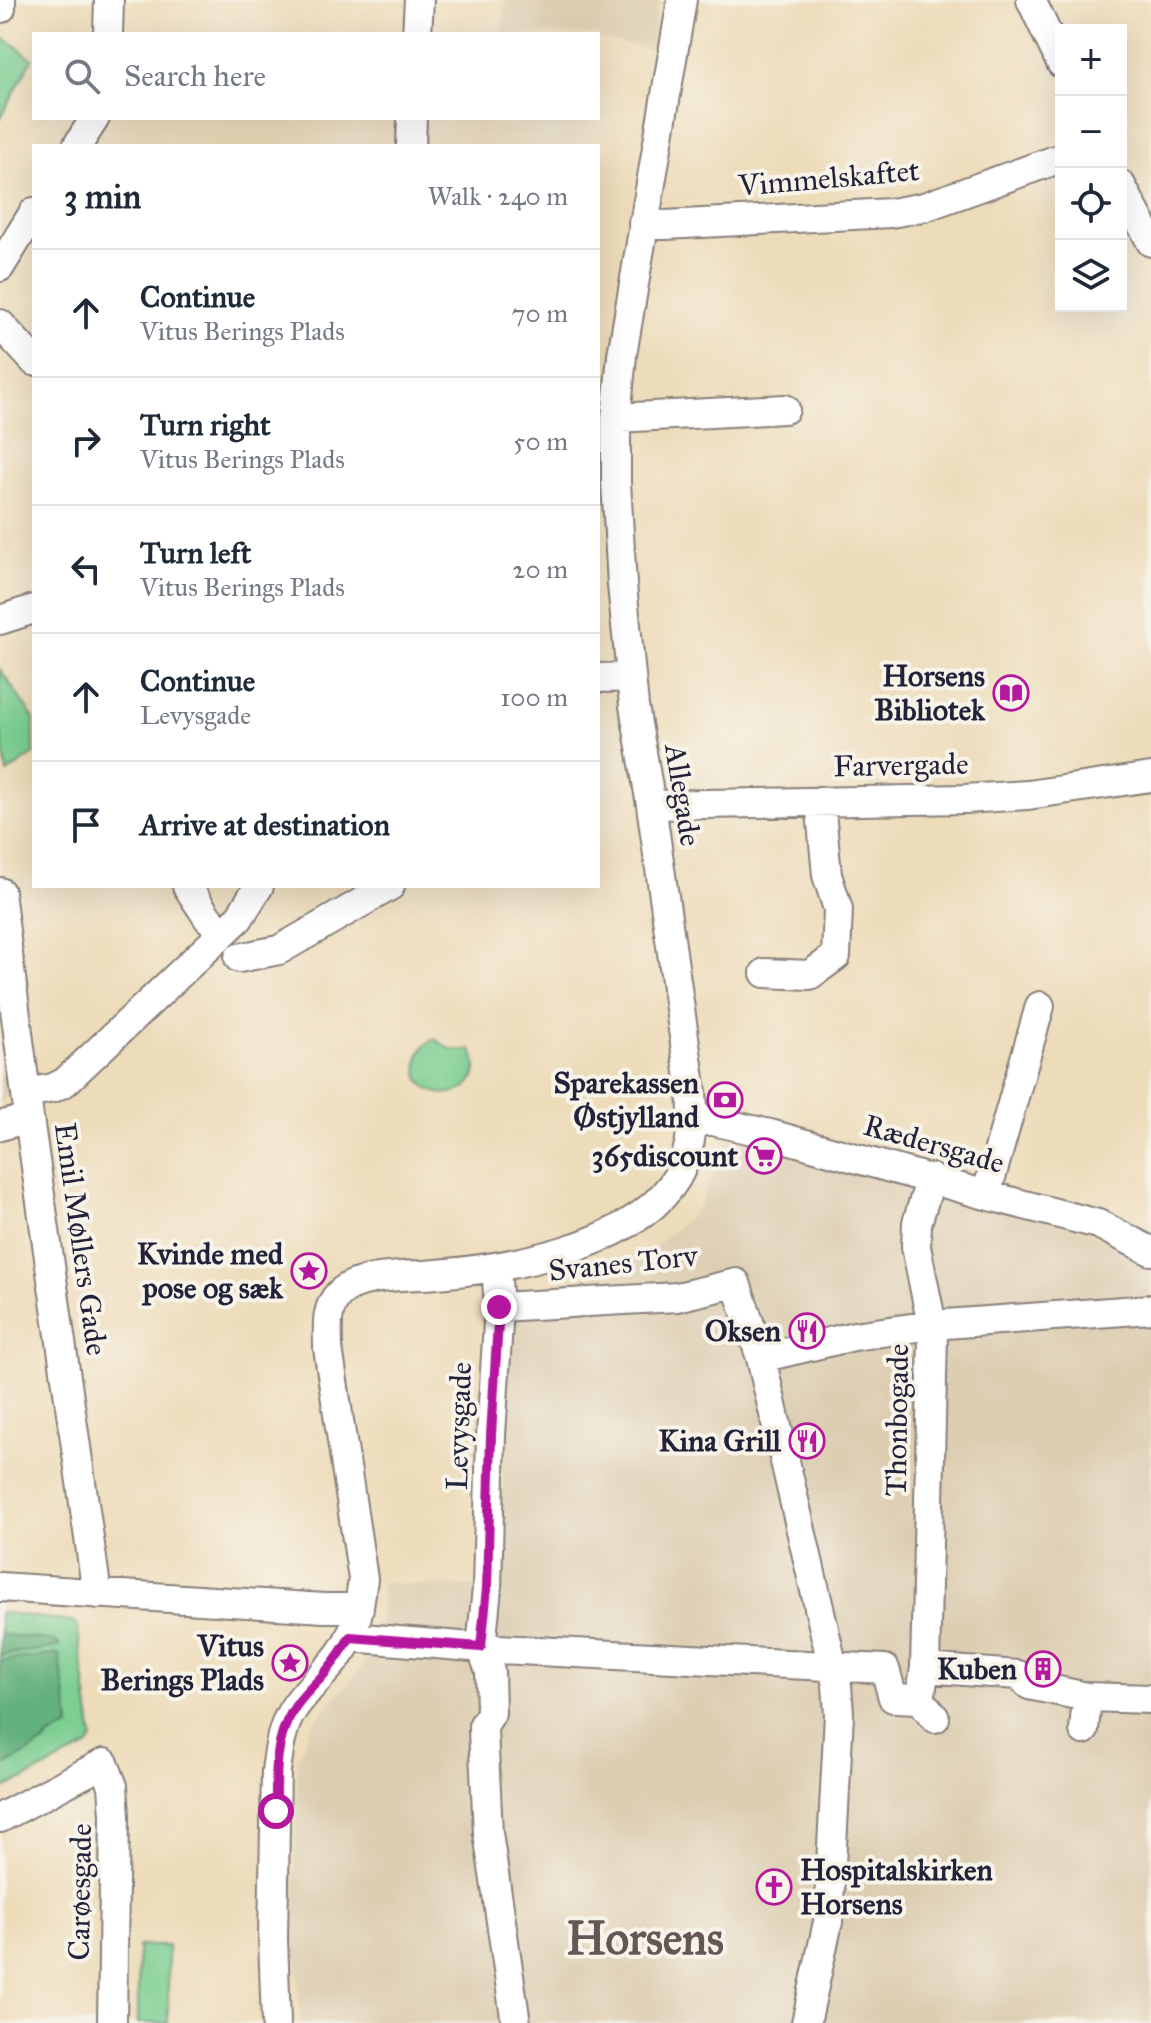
<!DOCTYPE html>
<html lang="en">
<head>
<meta charset="utf-8">
<style>
  :root { --surface:#fff; --page:#f2f2f3; --text:#1f2937; --muted:#747a83; --line:#e0e1e3 }
  body { margin:0; font-family:"IM FELL Great Primer",serif; background:var(--page); color:var(--text) }
  .controls { position:absolute; right:24px; top:24px; display:grid; overflow:hidden; border-radius:0px; box-shadow:0 8px 32px #0002 }
  .controls button { width:72px; height:72px; display:grid; place-items:center; padding:0; border:0; border-bottom:2px solid var(--line); background:var(--surface); color:var(--text); font:40px sans-serif }
  .stop { position:absolute; width:24px; height:24px; margin:-18px; border:6px solid #b5179e; border-radius:50%; background:#fff }
  .stop.end { background:#b5179e; border-color:#fff; box-shadow:0 2px 8px #0008 }
  .list { margin:0; padding:0; list-style:none }
  h2 { display:flex; justify-content:space-between; align-items:center; height:104px; margin:0; padding:0 32px; font-size:34px }
  h2 small { font-size:26px; font-weight:400; color:var(--muted) }
  .list li { display:grid; grid-template-columns:52px 1fr auto; gap:24px; align-items:center; box-sizing:border-box; height:128px; padding:0 32px; border-top:2px solid var(--line) }
  .list b { display:block; font-size:30px; white-space:nowrap }
  .list p { margin:0; font-size:26px; white-space:nowrap; color:var(--muted) }
  .list em { font-size:26px; font-style:normal; color:var(--muted) }
  .icon { flex:none; width:44px; height:44px; fill:none; stroke:currentColor; stroke-width:2; stroke-linecap:round; stroke-linejoin:round }
  .map { position:relative; flex:none; width:1151px; height:2023px; overflow:hidden }
  .search { position:absolute; background:var(--surface); box-shadow:0 8px 32px #0002; left:32px; top:32px; width:568px; height:88px; display:flex; align-items:center; gap:20px; box-sizing:border-box; padding:0 28px; border-radius:0px; color:var(--muted); font-size:30px }
  .panel { position:absolute; background:var(--surface); box-shadow:0 8px 32px #0002; left:32px; top:144px; width:568px; height:744px; border-radius:0px }
  .map>svg:first-child { display:block }
</style>
</head>
<body>
<div class="map">
<svg width="1151" height="2023" viewBox="0 0 1151 2023">
  <rect width="100%" height="100%" fill="#f7f3e8"/>
  <filter id="ink" filterUnits="userSpaceOnUse"><feTurbulence type="fractalNoise" baseFrequency=".0125" numOctaves="2"/><feDisplacementMap in="SourceGraphic" scale="16" xChannelSelector="R" yChannelSelector="G"/><feConvolveMatrix kernelMatrix="1 2 1 2 8 2 1 2 1" color-interpolation-filters="sRGB"/></filter>
  <filter id="wash" filterUnits="userSpaceOnUse"><feTurbulence type="fractalNoise" baseFrequency=".006" numOctaves="4" result="noise"/><feDisplacementMap in="SourceGraphic" scale="32" xChannelSelector="R" yChannelSelector="G"/><feGaussianBlur stdDeviation="1.8" result="paint"/><feColorMatrix in="noise" values="0 0 0 0 0 0 0 0 0 0 0 0 0 0 0 0 0 1.4 0 .05"/><feComposite in="paint" operator="in"/></filter>
  <g filter="url(#wash)">
    <rect width="100%" height="100%" fill="#eddcba"/>
    <path fill="#ddceb2" d="M506,0h153l-8,49 -53,-10v-5h-98z
      M0,1015l10,75 -10,16z
      M736,1136l347,93 68,31v763h-850l-7,-90 2,-130 2,-45 14,-34 50,-57 13,-28 6,-29 1,-27 116,5 11,-266 6,-34 45,-3 75,-26 21,-14 32,-26 11,-13 11,-24 9,-32 5,-6z"/>
    <path fill="#7bce91" stroke="#4e7866" stroke-width="2" d="M0,36l15,9 17,14 -32,60z
      M0,669l34,50v35l-27,19 -7,-47z
      M435,1038c11,11 21,15 36,11 26,51 -60,62 -53,13 1,-12 8,-19 17,-24z
      M0,1612l72,10 5,3 16,114 -4,7 -89,45z
      M138,1946h30v77h-30z"/>
    <path fill="#64b17b" stroke="#436a5b" stroke-width="2" d="M0,1634l55,7 4,4 -1,2 -58,8z
      M59,1654l11,68 -2,6 -18,8 -7,8 -43,24v-107z"/>
  </g>
  <g filter="url(#ink)">
    <g fill="none" stroke-linecap="round" stroke-linejoin="round">
      <defs>
        <path id="minor" d="M1,0v8
          M1031,0l30,63
          M108,34l1,-34
          M417,34l2,-34
          M77,146l18,-28
          M411,146l1,-28
          M1121,185l30,57
          M643,223l22,2 226,-12 33,-6 137,-49
          M0,267l34,-55
          M0,324l34,37
          M616,418l169,-9
          M0,620l34,-11
          M598,678l33,-1
          M651,805l314,-6 63,-4 123,-18
          M187,886l21,32 16,14
          M0,892l29,226 68,476
          M239,958l40,-8 111,-64
          M765,973l45,2 26,-19 2,-47 -11,-34 -7,-74
          M27,1093l26,-5 12,-6 174,-164 20,-32
          M693,1121h20l57,13 216,61 112,29 53,27
          M0,1126l29,-8
          M986,1195l54,-189
          M496,1267l3,40 -8,128 -4,153 -6,59 9,24 1,42 -8,13v4l5,103 28,190
          M499,1307l178,-10 59,-14 25,75 76,327 2,29 -11,208 -22,101
          M761,1358l93,-22 78,-11 219,-16
          M0,1587l324,21h35
          M350,1637l147,12 388,20 8,29 27,1 5,-31 93,7 11,10 58,12 64,2
          M925,1668l8,-332 -1,-11 -16,-78 1,-24 14,-45
          M920,1699l15,19
          M1084,1730l3,-33
          M0,1818l104,-55 9,23 2,29 -3,208
          M276,2023l-3,-85 3,-167c3,-21 5,-42 16,-60 16,-26 43,-44 57,-72 9,-18 11,-40 14,-60l-35,-231c0,-18 -3,-39 10,-53 20,-22 71,-18 99,-21 72,-6 188,-26 234,-88 19,-25 24,-63 21,-93l-41,-288 -17,-99 -12,-121 -6,-103v-64l6,-63 60,-355"/>
      </defs>
      <use href="#minor" stroke="#887f7a" stroke-width="32"/>
      <use href="#minor" stroke="#fff" stroke-width="28"/>
    </g>
  </g>
  <g fill="none" stroke-linecap="round" stroke-linejoin="round" filter="url(#ink)">
    <path stroke="#b5179e" stroke-width="10" d="M276,1811c0,-33 -2,-70 16,-99 8,-15 22,-26 33,-39 9,-11 18,-23 25,-36l131,10 6,-59 4,-153 8,-128"/>
  </g>
  <defs>
    <symbol id="library-ring" viewBox="-11 -11 22 22"><circle r="9.5" fill="#f7f3e8" stroke="#b5179e" stroke-width="1.5"/><path d="M-6-4Q-3-5.5-.7-3.5V5Q-3 3-6 4ZM6-4Q3-5.5 .7-3.5V5Q3 3 6 4Z" fill="#b5179e"/></symbol>
    <symbol id="bank-ring" viewBox="-11 -11 22 22"><circle r="9.5" fill="#f7f3e8" stroke="#b5179e" stroke-width="1.5"/><path d="M-6-4H6V4H-6ZM0-2.3a2.3 2.3 0 1 0 0 4.6a2.3 2.3 0 1 0 0-4.6Z" fill="#b5179e"/></symbol>
    <symbol id="supermarket-ring" viewBox="-11 -11 22 22"><circle r="9.5" fill="#f7f3e8" stroke="#b5179e" stroke-width="1.5"/><path d="M-6-5.5h2.5l.6 2H6L4.5 2H-2.5L-4.4-4H-6ZM-1.5 3.2a1.3 1.3 0 1 0 .1 0ZM3 3.2a1.3 1.3 0 1 0 .1 0Z" fill="#b5179e"/></symbol>
    <symbol id="sight-ring" viewBox="-11 -11 22 22"><circle r="9.5" fill="#f7f3e8" stroke="#b5179e" stroke-width="1.5"/><path d="M0-6L1.8-2.2L6-1.7L2.9 1.2L3.7 5.4L0 3.3L-3.7 5.4L-2.9 1.2L-6-1.7L-1.8-2.2Z" fill="#b5179e"/></symbol>
    <symbol id="restaurant-ring" viewBox="-11 -11 22 22"><circle r="9.5" fill="#f7f3e8" stroke="#b5179e" stroke-width="1.5"/><path d="M-5-6h1v4h1v-4h1v4h1v-4h1v5L-1.5 .5V6h-2V.5L-5-1ZM5-6V6H3V1.5H1.5Q1.5-4 5-6Z" fill="#b5179e"/></symbol>
    <symbol id="building-ring" viewBox="-11 -11 22 22"><circle r="9.5" fill="#f7f3e8" stroke="#b5179e" stroke-width="1.5"/><path d="M-4-6H4V6H1V3H-1V6H-4ZM-2.5-4.3h1.7v1.8h-1.7ZM.8-4.3h1.7v1.8H.8ZM-2.5-1h1.7V.8h-1.7ZM.8-1h1.7V.8H.8Z" fill="#b5179e"/></symbol>
    <symbol id="church-ring" viewBox="-11 -11 22 22"><circle r="9.5" fill="#f7f3e8" stroke="#b5179e" stroke-width="1.5"/><path d="M-1.2-6h2.4v3.5h3.3v2.4h-3.3V6h-2.4V-.1h-3.3v-2.4h3.3Z" fill="#b5179e"/></symbol>
  </defs>
  <g fill-rule="evenodd">
    <use href="#library-ring" x="991" y="673" width="40" height="40"/>
    <use href="#bank-ring" x="705" y="1080" width="40" height="40"/>
    <use href="#supermarket-ring" x="744" y="1136" width="40" height="40"/>
    <use href="#sight-ring" x="289" y="1251" width="40" height="40"/>
    <use href="#restaurant-ring" x="787" y="1311" width="40" height="40"/>
    <use href="#restaurant-ring" x="787" y="1421" width="40" height="40"/>
    <use href="#sight-ring" x="270" y="1643" width="40" height="40"/>
    <use href="#building-ring" x="1023" y="1649" width="40" height="40"/>
    <use href="#church-ring" x="754" y="1867" width="40" height="40"/>
  </g>
  <g text-anchor="middle" stroke-width="8" stroke-linejoin="round" paint-order="stroke">
    <g font-size="30" fill="#22223b" stroke="#f7f3e8">
      <text transform="translate(829 178) rotate(-5)" y="10">Vimmelskaftet</text>
      <text transform="translate(901 765) rotate(-1)" y="10">Farvergade</text>
      <text transform="translate(683 795) rotate(81)" y="10">Allegade</text>
      <text transform="translate(934 1144) rotate(16)" y="10">Rædersgade</text>
      <text transform="translate(81 1239) rotate(82)" y="10">Emil Møllers Gade</text>
      <text transform="translate(623 1263) rotate(-6)" y="10">Svanes Torv</text>
      <text transform="translate(897 1420) rotate(-89)" y="10">Thonbogade</text>
      <text transform="translate(459 1426) rotate(-88)" y="10">Levysgade</text>
      <text transform="translate(80 1892) rotate(-89)" y="10">Carøesgade</text>
    </g>
    <g font-size="30" font-weight="bold" fill="#22223b" stroke="#f7f3e8" text-anchor="end">
      <text x="985" y="686">Horsens<tspan x="985" dy="34">Bibliotek</tspan></text>
      <text x="699" y="1093">Sparekassen<tspan x="699" dy="34">Østjylland</tspan></text>
      <text x="738" y="1166">365discount</text>
      <text x="283" y="1264">Kvinde med<tspan x="283" dy="34">pose og sæk</tspan></text>
      <text x="781" y="1341">Oksen</text>
      <text x="781" y="1451">Kina Grill</text>
      <text x="264" y="1656">Vitus<tspan x="264" dy="34">Berings Plads</tspan></text>
      <text x="1017" y="1679">Kuben</text>
      <text x="800" y="1880" text-anchor="start">Hospitalskirken<tspan x="800" dy="34">Horsens</tspan></text>
    </g>
    <g font-size="46" font-weight="bold" fill="#645756" stroke="#f7f3e8">
      <text x="645" y="1954">Horsens</text>
    </g>
  </g>
</svg>
<div class="controls">
<button>+</button>
<button>−</button>
<button><svg class="icon" aria-label="locate" viewBox="0 0 24 24"><circle cx="12" cy="12" r="6"/><path d="M12 2v4M12 18v4M2 12h4M18 12h4"/></svg></button>
<button><svg class="icon" aria-label="layers" viewBox="0 0 24 24"><path d="M12 4l9 5-9 5-9-5zM3 14l9 5 9-5"/></svg></button>
</div>
<div class="stop" style="left:276px;top:1811px"></div>
<div class="stop end" style="left:499px;top:1307px"></div>
<div class="search"><svg class="icon" aria-label="search" viewBox="0 0 24 24"><circle cx="10" cy="10" r="6"/><path d="M15 15l6 6"/></svg>Search here</div>
<section class="panel">
<h2>3 min<small>Walk · 240 m</small></h2>
<ul class="list">
<li><svg class="icon" aria-label="ahead" viewBox="0 0 24 24"><path d="M12 20V5M6 11l6-6 6 6"/></svg><div><b>Continue</b><p>Vitus Berings Plads</p></div><em>70 m</em></li>
<li><svg class="icon" aria-label="right" viewBox="0 0 24 24"><path d="M7 20v-9h11M14 6l5 5-5 5"/></svg><div><b>Turn right</b><p>Vitus Berings Plads</p></div><em>50 m</em></li>
<li><svg class="icon" aria-label="left" viewBox="0 0 24 24"><path d="M17 20v-9H6M10 6l-5 5 5 5"/></svg><div><b>Turn left</b><p>Vitus Berings Plads</p></div><em>20 m</em></li>
<li><svg class="icon" aria-label="ahead" viewBox="0 0 24 24"><path d="M12 20V5M6 11l6-6 6 6"/></svg><div><b>Continue</b><p>Levysgade</p></div><em>100 m</em></li>
<li><svg class="icon" aria-label="arrive" viewBox="0 0 24 24"><path d="M6 21V4h12l-3 4 3 4H6"/></svg><div><b>Arrive at destination</b></div></li>
</ul>
</section>
</div>
</body>
</html>
